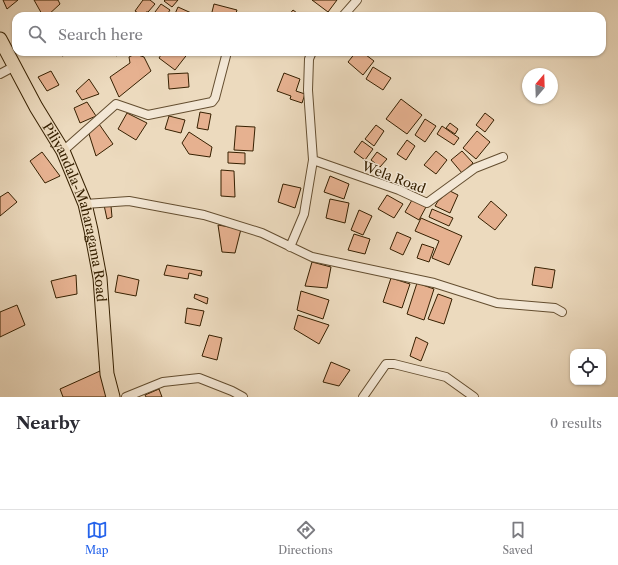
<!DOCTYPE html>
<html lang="en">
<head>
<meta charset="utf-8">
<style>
  :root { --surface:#fff; --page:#f2f2f3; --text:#2b2b33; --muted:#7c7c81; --line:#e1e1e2; --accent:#2563eb }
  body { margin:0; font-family:"Libre Caslon Text",serif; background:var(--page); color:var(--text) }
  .controls { position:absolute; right:12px; bottom:12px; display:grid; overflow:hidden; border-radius:8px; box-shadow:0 1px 3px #0004 }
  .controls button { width:36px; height:36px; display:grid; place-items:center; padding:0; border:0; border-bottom:1px solid var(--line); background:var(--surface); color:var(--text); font:20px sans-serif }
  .compass { position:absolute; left:522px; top:68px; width:36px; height:36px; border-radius:50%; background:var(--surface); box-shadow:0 1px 3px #0004; rotate:19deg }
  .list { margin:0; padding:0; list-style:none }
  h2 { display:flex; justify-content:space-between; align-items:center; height:52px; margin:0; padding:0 16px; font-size:17px }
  h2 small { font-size:13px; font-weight:400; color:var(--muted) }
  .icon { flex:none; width:22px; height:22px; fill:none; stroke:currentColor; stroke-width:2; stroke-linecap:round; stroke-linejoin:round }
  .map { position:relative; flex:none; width:618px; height:397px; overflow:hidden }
  .search { position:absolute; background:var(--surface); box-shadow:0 1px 3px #0004; left:12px; right:12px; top:12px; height:44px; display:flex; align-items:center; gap:10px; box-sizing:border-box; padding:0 14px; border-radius:12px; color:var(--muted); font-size:15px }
  .sheet { height:112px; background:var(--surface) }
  nav { display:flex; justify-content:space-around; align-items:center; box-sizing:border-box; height:56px; border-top:1px solid var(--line); background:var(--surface); font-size:11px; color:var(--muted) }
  nav a { display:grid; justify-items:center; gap:2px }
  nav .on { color:var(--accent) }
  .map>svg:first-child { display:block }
</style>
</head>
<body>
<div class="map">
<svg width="618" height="397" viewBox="0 0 618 397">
  <rect width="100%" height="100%" fill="#ecdabe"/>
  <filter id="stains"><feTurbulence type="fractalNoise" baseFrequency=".005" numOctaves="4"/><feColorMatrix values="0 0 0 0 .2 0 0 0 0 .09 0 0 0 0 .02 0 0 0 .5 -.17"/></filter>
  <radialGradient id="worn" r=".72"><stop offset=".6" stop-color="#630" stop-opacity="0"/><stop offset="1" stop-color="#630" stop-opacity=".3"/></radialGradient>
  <path fill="#e6b190" stroke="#362001" d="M3,0h15l-11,9z
    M34,0h24l2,4 -13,12h-4z
    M143,0h7l5,4 -7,8h-2l-3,4 -8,-5z
    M165,0h13l-6,7 -8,-6z
    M312,0h25l-9,12z
    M161,4l9,6 -4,6h-14z
    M214,4l23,6 -2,6h-24z
    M178,7l20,9h-24z
    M293,10l8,6h-13z
    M61,52h14l-13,4z
    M114,52h9l-7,4z
    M163,52h26l-14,18 -16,-12z
    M356,52h6l12,9 -11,14 -15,-13z
    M135,54l9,3 7,14 -32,26 -9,-20 20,-14 -1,-6z
    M373,67l18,11 -8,12 -17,-11z
    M51,71l8,14 -12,6 -9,-14z
    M188,73l1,14 -20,2 -1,-15z
    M284,73l16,6 -4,12 9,3 -3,9 -12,-4 1,-3 -14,-5z
    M89,79l10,15 -17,6 -6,-9z
    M401,99l21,16 -15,19 -21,-15z
    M87,102l9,14 -16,7 -6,-15z
    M200,112l11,2 -3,16 -11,-2z
    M127,113l20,10 -11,17 -18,-11z
    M485,113l9,7 -9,12 -9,-7z
    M169,116l16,4 -4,13 -16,-4z
    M425,119l11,7 -11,16 -10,-7z
    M450,123l8,6 -3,5 -9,-6z
    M99,124l14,20 -17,12 -7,-22z
    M376,125l8,6 -10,15 -9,-7z
    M236,126l19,1 -2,24 -19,-1z
    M442,126l17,12 -5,7 -17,-11z
    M477,131l13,11 -14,17 -13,-11z
    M189,132l23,15 -2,10 -21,-3 -7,-11z
    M407,140l8,6 -9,14 -9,-6z
    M362,141l11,8 -8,11 -11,-8z
    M436,151l11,9 -11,14 -12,-9z
    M462,151l11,12 -11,10 -11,-13z
    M42,152l18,24 -15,7 -15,-22z
    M228,152l17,1v11l-17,-1z
    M377,152l10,7 -7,8 -9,-7z
    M221,170l13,1 1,26 -14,-1z
    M330,176l19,8 -5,15 -20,-7z
    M283,184l18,4 -6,20 -17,-6z
    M450,191l8,4 -8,18 -15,-7 3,-5z
    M8,192l9,10 -17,14v-19z
    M387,195l16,9 -9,14 -16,-9z
    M330,199l19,4 -4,20 -19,-5z
    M412,200l14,7 -7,13 -14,-8z
    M491,201l16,14 -12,15 -17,-13z
    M104,205l7,1 1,11 -5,2z
    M432,209l21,9 -4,8 -20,-9z
    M359,210l13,6 -9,19 -12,-5z
    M421,218l41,18 -13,29 -17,-7 7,-17 -24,-10z
    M218,225l23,4 -6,24 -13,-1z
    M397,232l14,6 -8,17 -13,-6z
    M354,234l16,5 -5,15 -17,-4z
    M422,244l12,4 -5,14 -12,-4z
    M312,262l19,5 -4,21 -22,-2z
    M167,265l35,6 -1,5 -12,-3 -1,6 -24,-4z
    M535,267l20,3 -3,18 -20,-3z
    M76,275l1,19 -21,4 -5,-17z
    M118,275l21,5 -3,16 -21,-4z
    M391,278l19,6 -8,24 -19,-6z
    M417,283l17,6 -10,31 -17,-6z
    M301,291l28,9 -6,19 -26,-9z
    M195,294l13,4 -1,6 -13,-6z
    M438,294l14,5 -8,25 -16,-5z
    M17,305l8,20 -25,12v-25z
    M187,308l17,3 -4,15 -15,-3z
    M298,315l31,10 -10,19 -25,-15z
    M209,335l13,3 -5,22 -15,-4z
    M416,337l12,6 -7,18 -11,-5z
    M331,362l19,8 -11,16 -16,-4z
    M100,371l8,26h-45l-3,-8z
    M159,389l3,8h-16l-1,-2z"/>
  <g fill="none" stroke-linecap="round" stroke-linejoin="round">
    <defs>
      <path id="minor" d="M343,16l14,-16
        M0,74l15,-8
        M63,151l53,-47 32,11 64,-13 3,-4 12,-46
        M313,160l86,30 28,13 48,-35 28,-11
        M85,204l44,-3 75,14 58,18 50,24 122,26 63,20 58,5 7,4
        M290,247l14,-33 9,-54 -5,-70 1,-31 3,-7
        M126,397l37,-15 36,-4 33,13 11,6
        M363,397l23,-33h8l52,13 28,20"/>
      <g id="primary">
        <path id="s1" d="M0,39l36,68 27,44 22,53 6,26 9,48 7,96 6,23"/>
      </g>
    </defs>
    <use href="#minor" stroke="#644e30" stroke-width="10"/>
    <use href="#primary" stroke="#362001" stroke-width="15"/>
    <use href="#minor" stroke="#f3e7d5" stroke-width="8"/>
    <use href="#primary" stroke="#ecdabe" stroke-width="13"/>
  </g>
  <g text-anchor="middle" stroke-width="3" stroke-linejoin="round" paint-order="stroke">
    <g font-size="13" fill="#362001" stroke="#f3e7d5">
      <text transform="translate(394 177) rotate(21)" y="5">Wela Road</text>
      <text dy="5" stroke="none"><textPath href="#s1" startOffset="191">Piliyandala-Maharagama Road</textPath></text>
    </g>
  </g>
  <rect width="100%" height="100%" filter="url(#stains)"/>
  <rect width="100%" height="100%" fill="url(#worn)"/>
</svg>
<div class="controls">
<button><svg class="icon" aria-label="locate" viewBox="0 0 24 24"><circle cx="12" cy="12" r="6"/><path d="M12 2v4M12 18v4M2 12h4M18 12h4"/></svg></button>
</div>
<svg class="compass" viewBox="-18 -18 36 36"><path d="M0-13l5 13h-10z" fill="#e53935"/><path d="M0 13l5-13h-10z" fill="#7c7c81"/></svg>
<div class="search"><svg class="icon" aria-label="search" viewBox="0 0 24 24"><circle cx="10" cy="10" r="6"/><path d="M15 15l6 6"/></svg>Search here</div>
</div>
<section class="sheet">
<h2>Nearby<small>0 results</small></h2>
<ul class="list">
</ul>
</section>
<nav>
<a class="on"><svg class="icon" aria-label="map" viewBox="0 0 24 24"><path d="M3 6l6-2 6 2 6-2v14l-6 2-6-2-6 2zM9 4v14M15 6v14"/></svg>Map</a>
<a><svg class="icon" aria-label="directions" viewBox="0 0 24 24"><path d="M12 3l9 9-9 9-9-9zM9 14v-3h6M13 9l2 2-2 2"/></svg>Directions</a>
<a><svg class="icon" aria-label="saved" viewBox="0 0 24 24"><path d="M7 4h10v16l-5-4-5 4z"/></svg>Saved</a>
</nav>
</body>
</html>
